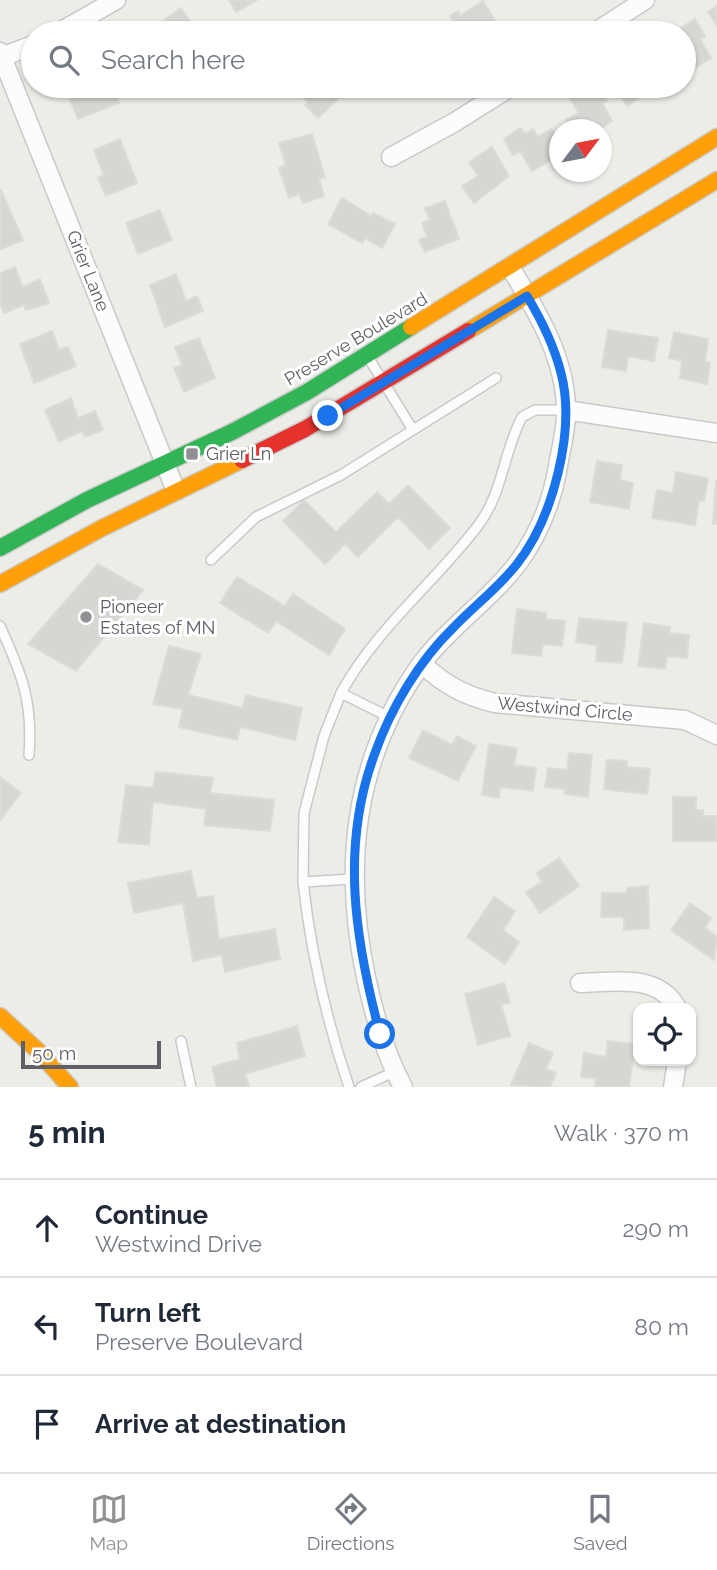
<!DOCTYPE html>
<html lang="en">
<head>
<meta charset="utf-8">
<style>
  :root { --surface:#fff; --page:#f2f2f3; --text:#1f2937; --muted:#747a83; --line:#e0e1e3; --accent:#8f9194 }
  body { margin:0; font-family:Raleway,sans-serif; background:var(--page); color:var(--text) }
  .controls { position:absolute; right:21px; bottom:21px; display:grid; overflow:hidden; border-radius:14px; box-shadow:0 2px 5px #0004 }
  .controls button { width:63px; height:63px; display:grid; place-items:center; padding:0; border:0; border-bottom:2px solid var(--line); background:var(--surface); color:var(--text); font:35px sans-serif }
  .compass { position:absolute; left:549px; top:119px; width:63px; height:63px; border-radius:50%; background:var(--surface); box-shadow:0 2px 5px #0004; rotate:58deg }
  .scale { position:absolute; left:21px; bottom:18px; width:140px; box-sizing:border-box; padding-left:7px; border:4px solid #5d6066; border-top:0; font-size:19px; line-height:24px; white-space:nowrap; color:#5d6066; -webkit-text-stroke:5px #fff; paint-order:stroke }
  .stop { position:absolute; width:21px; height:21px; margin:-16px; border:5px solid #1a73e8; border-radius:50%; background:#fff }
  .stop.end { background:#1a73e8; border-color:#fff; box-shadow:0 2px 7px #0008 }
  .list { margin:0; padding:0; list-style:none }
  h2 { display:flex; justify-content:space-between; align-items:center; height:91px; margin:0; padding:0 28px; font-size:30px }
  h2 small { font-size:23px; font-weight:400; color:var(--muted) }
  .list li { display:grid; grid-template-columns:46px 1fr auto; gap:21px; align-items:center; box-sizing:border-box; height:98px; padding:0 28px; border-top:2px solid var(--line) }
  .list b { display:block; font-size:26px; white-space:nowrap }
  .list p { margin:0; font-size:23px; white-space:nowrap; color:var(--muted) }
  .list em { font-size:23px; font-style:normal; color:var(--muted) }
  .icon { flex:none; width:38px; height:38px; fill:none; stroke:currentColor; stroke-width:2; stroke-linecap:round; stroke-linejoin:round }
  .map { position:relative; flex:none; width:717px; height:1087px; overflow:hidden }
  .search { position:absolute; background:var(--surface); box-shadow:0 2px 5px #0004; left:21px; right:21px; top:21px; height:77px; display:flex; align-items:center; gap:18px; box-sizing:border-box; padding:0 24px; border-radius:38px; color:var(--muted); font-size:26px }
  .sheet { height:385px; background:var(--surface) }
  nav { display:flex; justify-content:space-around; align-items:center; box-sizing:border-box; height:98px; border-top:2px solid var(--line); background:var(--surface); font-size:19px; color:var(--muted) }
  nav a { display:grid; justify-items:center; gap:4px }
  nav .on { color:var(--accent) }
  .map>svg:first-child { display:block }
</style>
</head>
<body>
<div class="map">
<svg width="717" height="1087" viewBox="0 0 717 1087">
  <rect width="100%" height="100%" fill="#edede8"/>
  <path fill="#d7d6d3" stroke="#dcdcd7" stroke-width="2" d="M229,0h28l-21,12z
    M483,1l13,21 -16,11h-40l-2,-2 15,-10 -3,-5 8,-5 2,5z
    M717,6v20l-9,-14z
    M181,8l13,19 -5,2 2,4h-20l-8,-12z
    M695,19l10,17 -5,3 11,19 -27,17v-42l-6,-3z
    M71,86h41l7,17 -41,16 -8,-19 5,-3z
    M297,86h36l9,9 -24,23 -13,-13 3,-3 -14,-14z
    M589,86h9l9,15 -5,2 10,18 -13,9h-27l-6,-10 13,-7 -9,-14z
    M614,86h35l-4,2 2,4 -20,14z
    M520,128l5,6 8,-5 5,8 13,-8 9,11v15l-28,16 -12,-20 -7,4 -9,-16z
    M312,134l13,43 -6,2 5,17 -21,7 -4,-9 -10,4 -10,-30 7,-3 -7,-22z
    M120,139l17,44 -31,13 -8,-18 6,-3 -10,-25z
    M492,147l17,29 -35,27 -12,-17 16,-10 -9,-14z
    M1,190l22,50 -23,10v-59z
    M342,198l29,18 2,-3 22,11 -13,24 -17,-10 -3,5 -34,-19z
    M445,201l14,38 -34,13 -6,-12 8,-3 -5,-14 8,-3 -5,-12z
    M160,210l12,30 -34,14 -12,-31z
    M15,267l8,20 17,-8 9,24 -23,7 -2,-5 -20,8 -4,-10v-30z
    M176,274l10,27 11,-5 6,15 -38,16 -15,-42z
    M608,330l50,8 -4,23 -26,-5 -2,15 -24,-4z
    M52,331l7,19 9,-3 8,19 -42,17 -14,-39z
    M674,332l34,7 -3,23 5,1 -3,21 -27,-6 2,-17 -13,-3z
    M199,338l16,40 -31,14 -10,-24 8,-3 -7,-18z
    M71,398l7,20 17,-7 8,19 -18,7 -3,-6 -23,11 -14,-32z
    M597,461l25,4 -2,15 13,3 -4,26 -39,-7z
    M676,472l32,6 -4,23h-5l-4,24 -43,-7 5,-28 16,3z
    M716,481h1v43h-4z
    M408,485l42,43 -21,21 -31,-32 -40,40 -13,-13 -20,20 -42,-43 21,-21 32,32 41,-40 12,12z
    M98,564l45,26 -67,81 -48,-27z
    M237,577l48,29 8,-12 52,35 -16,26 -53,-34 -8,12 -48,-30z
    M517,609l29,4v6l19,2 -3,25 -19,-2 -2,12 -29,-3z
    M579,618l48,5 -5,40 -26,-2 1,-16 -21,-3z
    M644,623l26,4 -1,6 20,2 -2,23 -20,-2 -2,13 -27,-3z
    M169,646l32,8 -13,41 54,13 4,-13 56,13 -7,32 -55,-13 -3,13 -58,-13 4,-18 -30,-5z
    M423,730l29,15 5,-9 19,10 -18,35 -49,-23z
    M489,744l28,4 -3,17 22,3 -3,23 -33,-4 -1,11 -17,-3z
    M569,753l23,2 -4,42 -23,-3v-5l-20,-2 3,-19 19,2z
    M607,760l20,1 -1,6 24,2 -3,25 -43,-5z
    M156,772l57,6 -3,15 64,7 -4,31 -66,-6 2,-16 -53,-7 -4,43 -31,-3 8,-57 27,3z
    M0,777l21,16 -21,27z
    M673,797h23v13h7v6h14v25h-44z
    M559,858l20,28 -39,27 -14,-21 16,-10 -5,-9z
    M191,871l6,27 16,-2 6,43 56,-10 5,30 -55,13 -3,-17 -29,6 -10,-58 -49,10 -6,-30z
    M648,886l1,42 -25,2v-13h-23l1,-24h25v-5z
    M494,897l21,14 -12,19 16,12 -14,22 -38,-27z
    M690,903l21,15 -6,10 12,9 -3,23 -43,-30z
    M504,983l6,19 -9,3 9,31 -32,9 -13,-51z
    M297,1026l8,30 -60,18 4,13h-32l-5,-20 28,-8 -3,-16z
    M608,1041l27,3 -6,43 -34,-1 1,-8 -15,-1 3,-24 22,4z
    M529,1043l24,10 -7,16 10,4 -6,14 -39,-2z"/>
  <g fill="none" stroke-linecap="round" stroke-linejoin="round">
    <defs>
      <path id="lane" d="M368,357l45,73
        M211,560l45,-43 85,-42 155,-97
        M0,626c22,48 33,76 29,129
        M341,693l-17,43 -20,77 -1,69 49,-3
        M391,718l-50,-25c35,-64 92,-109 136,-166 26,-33 26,-74 45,-110l13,-7h31
        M303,882c8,72 23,137 46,205
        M181,1041l10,46
        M361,1087l33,-15"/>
      <path id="street" d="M58,33l58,-33
        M594,33l51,-33
        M0,52l176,439
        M2,57l31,-12
        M391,157l64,-35 57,-36
        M566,410l151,23
        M422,664c23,21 43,32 73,39l190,17 32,15
        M580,983c34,-1 78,-10 97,25
        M403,1087c-18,-33 -28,-69 -36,-105 -25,-113 -14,-223 55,-319 28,-37 68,-63 96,-100 21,-29 34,-61 40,-97 3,-18 9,-39 8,-57 -1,-53 -30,-99 -56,-142
        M673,1087l4,-26"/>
      <path id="fast" d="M0,548l87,-48 145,-68 75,-40 104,-65"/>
      <path id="slow" d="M411,327l306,-190
        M468,331l249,-151
        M0,584l102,-56 140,-68
        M0,1016l38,35 32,36"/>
      <path id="jam" d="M242,460l63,-31 163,-98"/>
    </defs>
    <use href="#lane" stroke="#c9c9c9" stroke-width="12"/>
    <use href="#street" stroke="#c9c9c9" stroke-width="21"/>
    <use href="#fast" stroke="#cacaca" stroke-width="19"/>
    <use href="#slow" stroke="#cacaca" stroke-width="19"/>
    <use href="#jam" stroke="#cacaca" stroke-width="19"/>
    <use href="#lane" stroke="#fcfcfc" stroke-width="9"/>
    <use href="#street" stroke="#fcfcfc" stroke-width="18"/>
    <use href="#fast" stroke="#30b455" stroke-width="16"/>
    <use href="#slow" stroke="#ff9f0a" stroke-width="16"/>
    <use href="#jam" stroke="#e5322d" stroke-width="16"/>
  </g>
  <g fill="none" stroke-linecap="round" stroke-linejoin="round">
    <path stroke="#1a73e8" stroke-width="9" d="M328,416l199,-120c15,25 27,49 34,77 15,57 -8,145 -44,191 -19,24 -43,42 -64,64 -34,33 -62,80 -78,125 -35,93 -20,187 5,281"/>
  </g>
  <g fill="#8f9194" stroke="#fff" stroke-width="2.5">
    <rect x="185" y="447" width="14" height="14" rx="3.5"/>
    <circle cx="86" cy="617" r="7"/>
  </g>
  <g text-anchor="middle" stroke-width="6" stroke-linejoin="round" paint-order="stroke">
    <g font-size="18" fill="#5d6066" stroke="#fff">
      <text transform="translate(88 271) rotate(68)" y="6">Grier Lane</text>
      <text transform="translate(356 339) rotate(-31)" y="6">Preserve Boulevard</text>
      <text transform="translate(565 709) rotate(5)" y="6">Westwind Circle</text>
    </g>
    <g font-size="18" fill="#5d6066" stroke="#fff" text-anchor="start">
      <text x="206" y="460">Grier Ln</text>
      <text x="100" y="613">Pioneer<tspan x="100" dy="21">Estates of MN</tspan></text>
    </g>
  </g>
</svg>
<div class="controls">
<button><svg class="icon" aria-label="locate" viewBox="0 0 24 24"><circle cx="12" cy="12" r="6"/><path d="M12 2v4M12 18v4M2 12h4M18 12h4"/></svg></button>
</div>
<svg class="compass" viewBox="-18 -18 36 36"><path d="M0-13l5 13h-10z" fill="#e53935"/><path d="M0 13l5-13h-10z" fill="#747a83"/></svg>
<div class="scale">50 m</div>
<div class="stop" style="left:380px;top:1034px"></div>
<div class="stop end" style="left:328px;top:416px"></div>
<div class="search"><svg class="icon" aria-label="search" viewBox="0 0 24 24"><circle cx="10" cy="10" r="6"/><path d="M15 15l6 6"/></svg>Search here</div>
</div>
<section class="sheet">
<h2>5 min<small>Walk · 370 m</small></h2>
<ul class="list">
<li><svg class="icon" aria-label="ahead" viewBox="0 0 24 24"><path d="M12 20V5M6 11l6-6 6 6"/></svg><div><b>Continue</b><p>Westwind Drive</p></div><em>290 m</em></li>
<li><svg class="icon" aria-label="left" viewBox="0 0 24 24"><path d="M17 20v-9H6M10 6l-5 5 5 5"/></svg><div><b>Turn left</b><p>Preserve Boulevard</p></div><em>80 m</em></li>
<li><svg class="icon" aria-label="arrive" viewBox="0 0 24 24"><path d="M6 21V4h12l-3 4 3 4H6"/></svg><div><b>Arrive at destination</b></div></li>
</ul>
</section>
<nav>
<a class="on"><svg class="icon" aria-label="map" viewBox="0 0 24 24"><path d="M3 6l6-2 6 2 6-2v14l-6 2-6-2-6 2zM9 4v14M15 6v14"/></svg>Map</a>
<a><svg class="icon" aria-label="directions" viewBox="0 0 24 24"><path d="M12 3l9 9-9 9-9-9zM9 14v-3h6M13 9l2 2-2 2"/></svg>Directions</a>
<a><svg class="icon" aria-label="saved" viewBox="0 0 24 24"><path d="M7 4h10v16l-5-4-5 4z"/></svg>Saved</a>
</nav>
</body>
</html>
